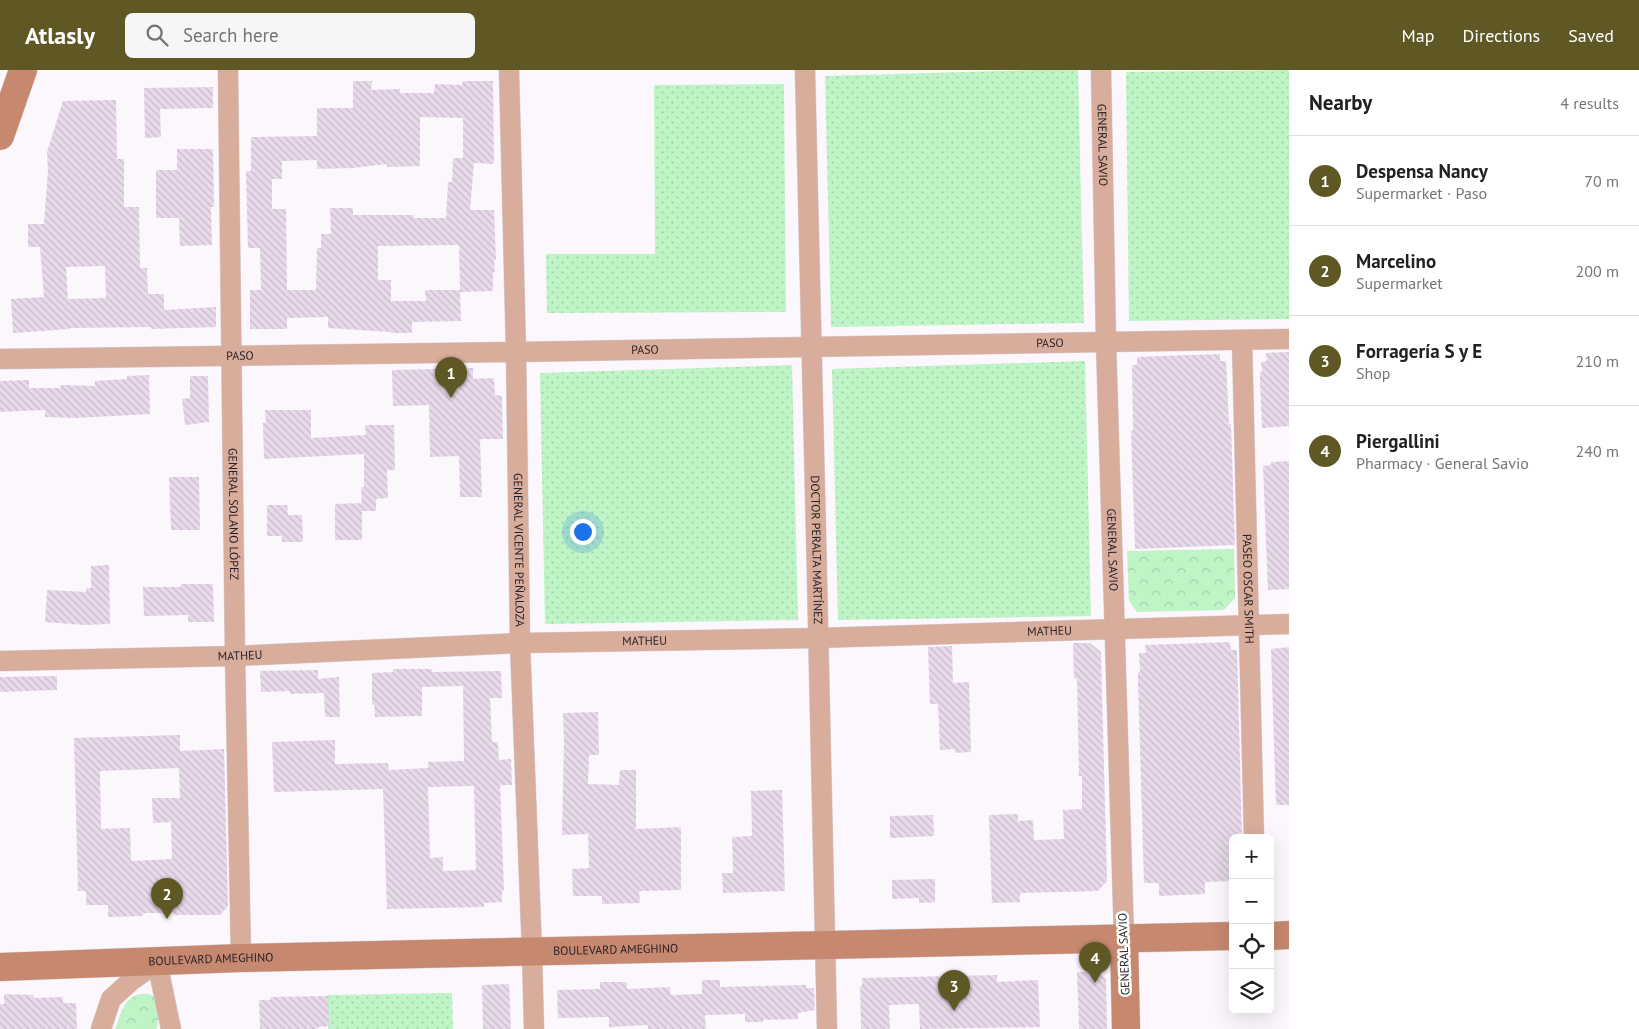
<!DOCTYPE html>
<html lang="en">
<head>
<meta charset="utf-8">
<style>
  :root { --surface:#fff; --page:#f6f6f6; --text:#202124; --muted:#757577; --line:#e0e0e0; --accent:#605824 }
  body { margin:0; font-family:"PT Sans",sans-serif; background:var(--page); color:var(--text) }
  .controls { position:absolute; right:15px; bottom:15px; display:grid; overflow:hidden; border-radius:8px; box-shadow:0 5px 20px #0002 }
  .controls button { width:45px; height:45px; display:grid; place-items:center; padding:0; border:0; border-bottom:1px solid var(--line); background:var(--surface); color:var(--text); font:25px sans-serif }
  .you { position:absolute; left:582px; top:461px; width:18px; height:18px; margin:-12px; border:4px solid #fff; border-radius:50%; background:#1a73e8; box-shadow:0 0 0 8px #1a73e833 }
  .badge { display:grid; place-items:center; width:32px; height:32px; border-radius:50%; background:var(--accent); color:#fff; font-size:16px; font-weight:700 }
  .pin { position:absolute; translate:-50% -41px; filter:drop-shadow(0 1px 2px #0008) }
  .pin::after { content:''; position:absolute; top:26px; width:18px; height:15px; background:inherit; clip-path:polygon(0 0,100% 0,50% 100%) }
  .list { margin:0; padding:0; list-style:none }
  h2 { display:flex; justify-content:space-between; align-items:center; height:65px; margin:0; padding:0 20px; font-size:21px }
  h2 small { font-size:16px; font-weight:400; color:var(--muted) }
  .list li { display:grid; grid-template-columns:32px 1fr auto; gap:15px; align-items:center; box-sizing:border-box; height:90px; padding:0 20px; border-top:1px solid var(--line) }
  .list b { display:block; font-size:19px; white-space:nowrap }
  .list p { margin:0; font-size:16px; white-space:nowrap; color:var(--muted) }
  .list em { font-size:16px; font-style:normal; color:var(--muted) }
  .icon { flex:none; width:28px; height:28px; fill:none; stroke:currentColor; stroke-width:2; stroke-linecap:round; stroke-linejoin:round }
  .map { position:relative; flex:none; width:1289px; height:959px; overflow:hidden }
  header { display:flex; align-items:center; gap:30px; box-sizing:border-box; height:70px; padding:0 25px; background:var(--accent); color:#fff }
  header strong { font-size:24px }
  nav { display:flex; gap:28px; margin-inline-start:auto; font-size:18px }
  .search { width:350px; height:45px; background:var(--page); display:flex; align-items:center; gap:12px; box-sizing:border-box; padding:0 18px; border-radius:8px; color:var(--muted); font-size:19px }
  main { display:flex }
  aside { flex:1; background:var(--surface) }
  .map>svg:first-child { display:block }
</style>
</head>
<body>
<header>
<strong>Atlasly</strong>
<div class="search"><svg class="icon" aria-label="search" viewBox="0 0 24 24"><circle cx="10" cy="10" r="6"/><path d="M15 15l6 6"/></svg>Search here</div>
<nav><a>Map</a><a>Directions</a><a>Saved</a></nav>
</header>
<main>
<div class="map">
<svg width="1289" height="959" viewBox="0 0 1289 959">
  <defs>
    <pattern id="grass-dots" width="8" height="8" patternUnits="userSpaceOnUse" patternTransform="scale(1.25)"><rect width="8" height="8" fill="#bef4c6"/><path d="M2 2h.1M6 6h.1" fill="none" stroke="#a3d1aa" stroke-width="1.8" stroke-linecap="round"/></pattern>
    <pattern id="forest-crowns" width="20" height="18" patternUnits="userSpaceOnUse" patternTransform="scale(1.25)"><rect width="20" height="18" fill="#bef4c6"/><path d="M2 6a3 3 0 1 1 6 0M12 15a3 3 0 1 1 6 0" fill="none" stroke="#a3d1aa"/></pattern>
    <pattern id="building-back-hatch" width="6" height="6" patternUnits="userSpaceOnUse" patternTransform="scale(1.25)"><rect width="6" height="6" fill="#e8d9eb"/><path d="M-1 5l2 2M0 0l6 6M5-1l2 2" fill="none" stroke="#c7bac9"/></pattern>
  </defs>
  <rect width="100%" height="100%" fill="#fcf6fd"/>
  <path fill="url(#grass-dots)" d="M1037,0h41l6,253 -253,4 -6,-251z
    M1289,0v249l-160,2 -3,-249z
    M784,14l2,228 -239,1 -1,-59h109l-1,-169z
    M1085,291l6,255 -253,4 -6,-251z
    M792,295l6,255 -253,4 -5,-251z
    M452,923l1,36h-125l-1,-34z"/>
  <path fill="url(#forest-crowns)" d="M1234,479l1,49 -11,12 -87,2 -8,-11 -2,-50z
    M139,924c4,0 9,-1 12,1 10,4 7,25 6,34h-42c6,-15 8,-30 24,-35z"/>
  <path fill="url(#building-back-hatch)" fill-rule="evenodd" d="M353,11h19l-1,9 29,-1v4h34l1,-9 27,1 1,-4h30l1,83 -20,-1 -4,47h24l2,50h-2l1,12h-2v19l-33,1 1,29 -49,1v11h-21v-1l-63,-4v-11l-41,1v11h-37v-39h11l-1,-42h-12l-2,-77h5v-34l66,-1v-28h36zM420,47l43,1v40h-10l-1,24h-4l-2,36h-32v-3h-61v-7h-23l1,26h-10v14h-4l-1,42h-29l-1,-81h-14v-30h10v-18l35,-1v9l36,-1 34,-4v3l33,-1zM459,175l1,45h-35l1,11h-35v-21h-13v-34z
    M213,17v21l-53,1 1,28 -16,1 -1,-50z
    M116,30l1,59h7v48h15l1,61h7l1,26h16v16l52,-3v20l-65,2v-2l-81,1v1l-57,4 -2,-34 33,-2 -4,-50h-12v-23h16l4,-53 -1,-19 16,-51zM105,196l1,32 -38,1 -2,-32z
    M177,79h36l1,58h-3l1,38 -32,1 -1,-28h-23v-48h21z
    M1289,282v74l-27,2 -2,-48v-8h2l-1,-10 6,-1 -1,-8z
    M1220,284v7h6l3,63h2l4,121 -100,4 -4,-119 2,1 -1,-66h5v-8z
    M473,298v11l21,-1 1,17 7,1 1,43h-23l2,58h-22l-1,-41 -29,1 -1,-52 -36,1 -1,-36z
    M149,305l1,39 -75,4 -30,-1v-7l-45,2v-31l29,-1v8h31l1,-3 34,1v-5l32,-2v-3z
    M190,306h18l1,46 -24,3 -3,-26 8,-1z
    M265,340h46v28l55,-3 -1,-10h29l1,45h-8l1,28 -12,1v12h-14l-1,-24h3v-33l-100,5 -1,-36h3z
    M1289,391v128l-21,1 -5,-124 8,-1v-3z
    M169,407h30l1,53h-29z
    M362,433v37h-27v-36z
    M267,435h20l1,10h14l1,27h-21v-6h-15z
    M109,495l1,59 -26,1 -39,-3 2,-32 39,2v-4h5v-22z
    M181,514h32l1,38h-26v-7l-44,1 -1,-29h38z
    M1230,572l1,8h6l5,188h-9v43l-28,1v12l-46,2v-13h-15l-6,-201v-10h2l-1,-19h7l-1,-8z
    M1073,573h17l11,9 6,229 -9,10 -78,2v9l-28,1 -3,-88 29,-1v7l15,-1 1,20 30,-1 -1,-29 19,-1v-33h-3l-2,-98 -3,1z
    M952,576l1,37 16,-1 2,70 -16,1v-4l-15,1 -2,-46h-8l-2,-57z
    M1289,577v158h-13l-5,-156z
    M393,599h39v3l69,-1 1,27h-12l2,44h6l1,18 12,-1 1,26h-12l4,106h-2v11l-18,1v4l-97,2 -4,-120 -109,3 -2,-50 63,-2v24l53,-1 1,7 39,-2v-6l36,-1 -1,-75 -41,1v29l-47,1 -1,-13 -2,1v-32l21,-1zM474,716l2,84 -33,1v-14l-13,1 -2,-71z
    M318,600v9l21,-2 1,40h-15l-1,-24 -34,1v-3l-29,1 -1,-21z
    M57,606v14l-57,2v-15z
    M598,642l1,43h-10l-1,29 31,1 1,-15h16v59l45,-2v63l-42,1 1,12 -38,1v-8h-29l-1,-27 17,-1 -1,-34 -26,1 2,-94 -1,-28z
    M180,665v16l44,-2 4,157 -8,9h-46v-2h-31v3l-35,1v-12h-22v-14h-8l-4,-153zM179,698l1,30h-28l1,25 18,-1 1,37 -41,2 -1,-33 -29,1 -1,-58z
    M782,720l3,101 -62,2 -1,-20h11l-1,-36 20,-1 -1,-45z
    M933,745l1,21 -44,2v-22z
    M935,809v23l-16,1v-5l-27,1v-19z
    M1077,902h21l8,7 1,50h-28z
    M997,905v7l41,-2 2,47 -120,2 -1,-25 -30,1 1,24h-29l-1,-43h2v-8z
    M702,910h18v7l86,-2v3h8l1,22 -17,3v6l-35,1v2h-18v-8l-40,1 1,14h-58v-4l-39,2v-10l-51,1 -1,-28 43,-1v-7h27v7l43,-2 1,8 31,-1z
    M509,914l2,45h-28l-1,-44z
    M4,924l29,1 1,3 29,-1v6h13l1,26h-77v-25h4z
    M328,926l1,30 -11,1v2h-58l-1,-29h11v-3z"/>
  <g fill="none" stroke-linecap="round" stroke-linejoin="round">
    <defs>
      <g id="street">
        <path id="s1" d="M228,0l7,586 6,302"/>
        <path id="s2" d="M509,0l7,282 4,291 12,309 2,77"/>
        <path id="s3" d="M805,0c9,320 14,639 22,959"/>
        <path id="s4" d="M1101,0l5,272 18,596"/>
        <path id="s5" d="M1242,270l12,498"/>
        <path id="s6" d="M0,289l516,-7 773,-13"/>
        <path id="s7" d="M0,591l235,-5 285,-13 297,-5 472,-14"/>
        <path d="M101,959l10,-30 20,-18 26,-19 14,67"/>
      </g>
      <g id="secondary">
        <path d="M0,66l23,-66"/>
        <path d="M1270,866l19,-1"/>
        <path d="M1124,868l2,91"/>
        <path id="s8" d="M0,897l241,-9 992,-22"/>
      </g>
    </defs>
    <use href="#street" stroke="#d9d3da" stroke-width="21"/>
    <use href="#secondary" stroke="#d9d3da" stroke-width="29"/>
    <use href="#street" stroke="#d8ad9c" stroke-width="20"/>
    <use href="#secondary" stroke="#c6886f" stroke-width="28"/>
  </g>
  <g text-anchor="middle" stroke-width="5" stroke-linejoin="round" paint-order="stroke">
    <g font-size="12" fill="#241e25" stroke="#fff">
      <text dy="4" stroke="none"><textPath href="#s4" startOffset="75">GENERAL SAVIO</textPath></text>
      <text dy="4" stroke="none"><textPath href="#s6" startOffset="1050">PASO</textPath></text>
      <text dy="4" stroke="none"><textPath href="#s6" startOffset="645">PASO</textPath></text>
      <text dy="4" stroke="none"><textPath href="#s6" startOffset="240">PASO</textPath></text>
      <text dy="4" stroke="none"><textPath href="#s1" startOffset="444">GENERAL SOLANO LÓPEZ</textPath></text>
      <text dy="4" stroke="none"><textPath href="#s3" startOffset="480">DOCTOR PERALTA MARTÍNEZ</textPath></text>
      <text dy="4" stroke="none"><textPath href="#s2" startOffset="480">GENERAL VICENTE PEÑALOZA</textPath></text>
      <text dy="4" stroke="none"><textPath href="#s4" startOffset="480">GENERAL SAVIO</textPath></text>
      <text dy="4" stroke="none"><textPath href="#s5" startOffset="249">PASEO OSCAR SMITH</textPath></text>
      <text dy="4" stroke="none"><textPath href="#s7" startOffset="1050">MATHEU</textPath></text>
      <text dy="4" stroke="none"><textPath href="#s7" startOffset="645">MATHEU</textPath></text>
      <text dy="4" stroke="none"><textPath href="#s7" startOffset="240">MATHEU</textPath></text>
      <text dy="4" stroke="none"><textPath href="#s8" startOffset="616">BOULEVARD AMEGHINO</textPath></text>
      <text transform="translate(1124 884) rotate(-92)" y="4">GENERAL SAVIO</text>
      <text dy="4" stroke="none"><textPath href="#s8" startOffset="211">BOULEVARD AMEGHINO</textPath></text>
    </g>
  </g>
</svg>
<div class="controls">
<button>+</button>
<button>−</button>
<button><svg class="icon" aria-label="locate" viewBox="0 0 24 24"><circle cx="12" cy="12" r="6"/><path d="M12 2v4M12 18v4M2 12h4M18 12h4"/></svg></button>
<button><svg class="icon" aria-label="layers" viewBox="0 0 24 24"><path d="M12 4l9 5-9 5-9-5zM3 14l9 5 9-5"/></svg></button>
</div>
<div class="you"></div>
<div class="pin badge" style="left:451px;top:328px">1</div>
<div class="pin badge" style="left:167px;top:849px">2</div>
<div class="pin badge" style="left:954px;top:941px">3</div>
<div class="pin badge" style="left:1095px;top:913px">4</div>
</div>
<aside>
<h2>Nearby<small>4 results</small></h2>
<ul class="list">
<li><span class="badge">1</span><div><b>Despensa Nancy</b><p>Supermarket · Paso</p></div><em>70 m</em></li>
<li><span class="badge">2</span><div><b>Marcelino</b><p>Supermarket</p></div><em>200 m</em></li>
<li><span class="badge">3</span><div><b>Forragería S y E</b><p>Shop</p></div><em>210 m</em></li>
<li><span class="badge">4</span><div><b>Piergallini</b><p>Pharmacy · General Savio</p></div><em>240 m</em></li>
</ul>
</aside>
</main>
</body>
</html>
